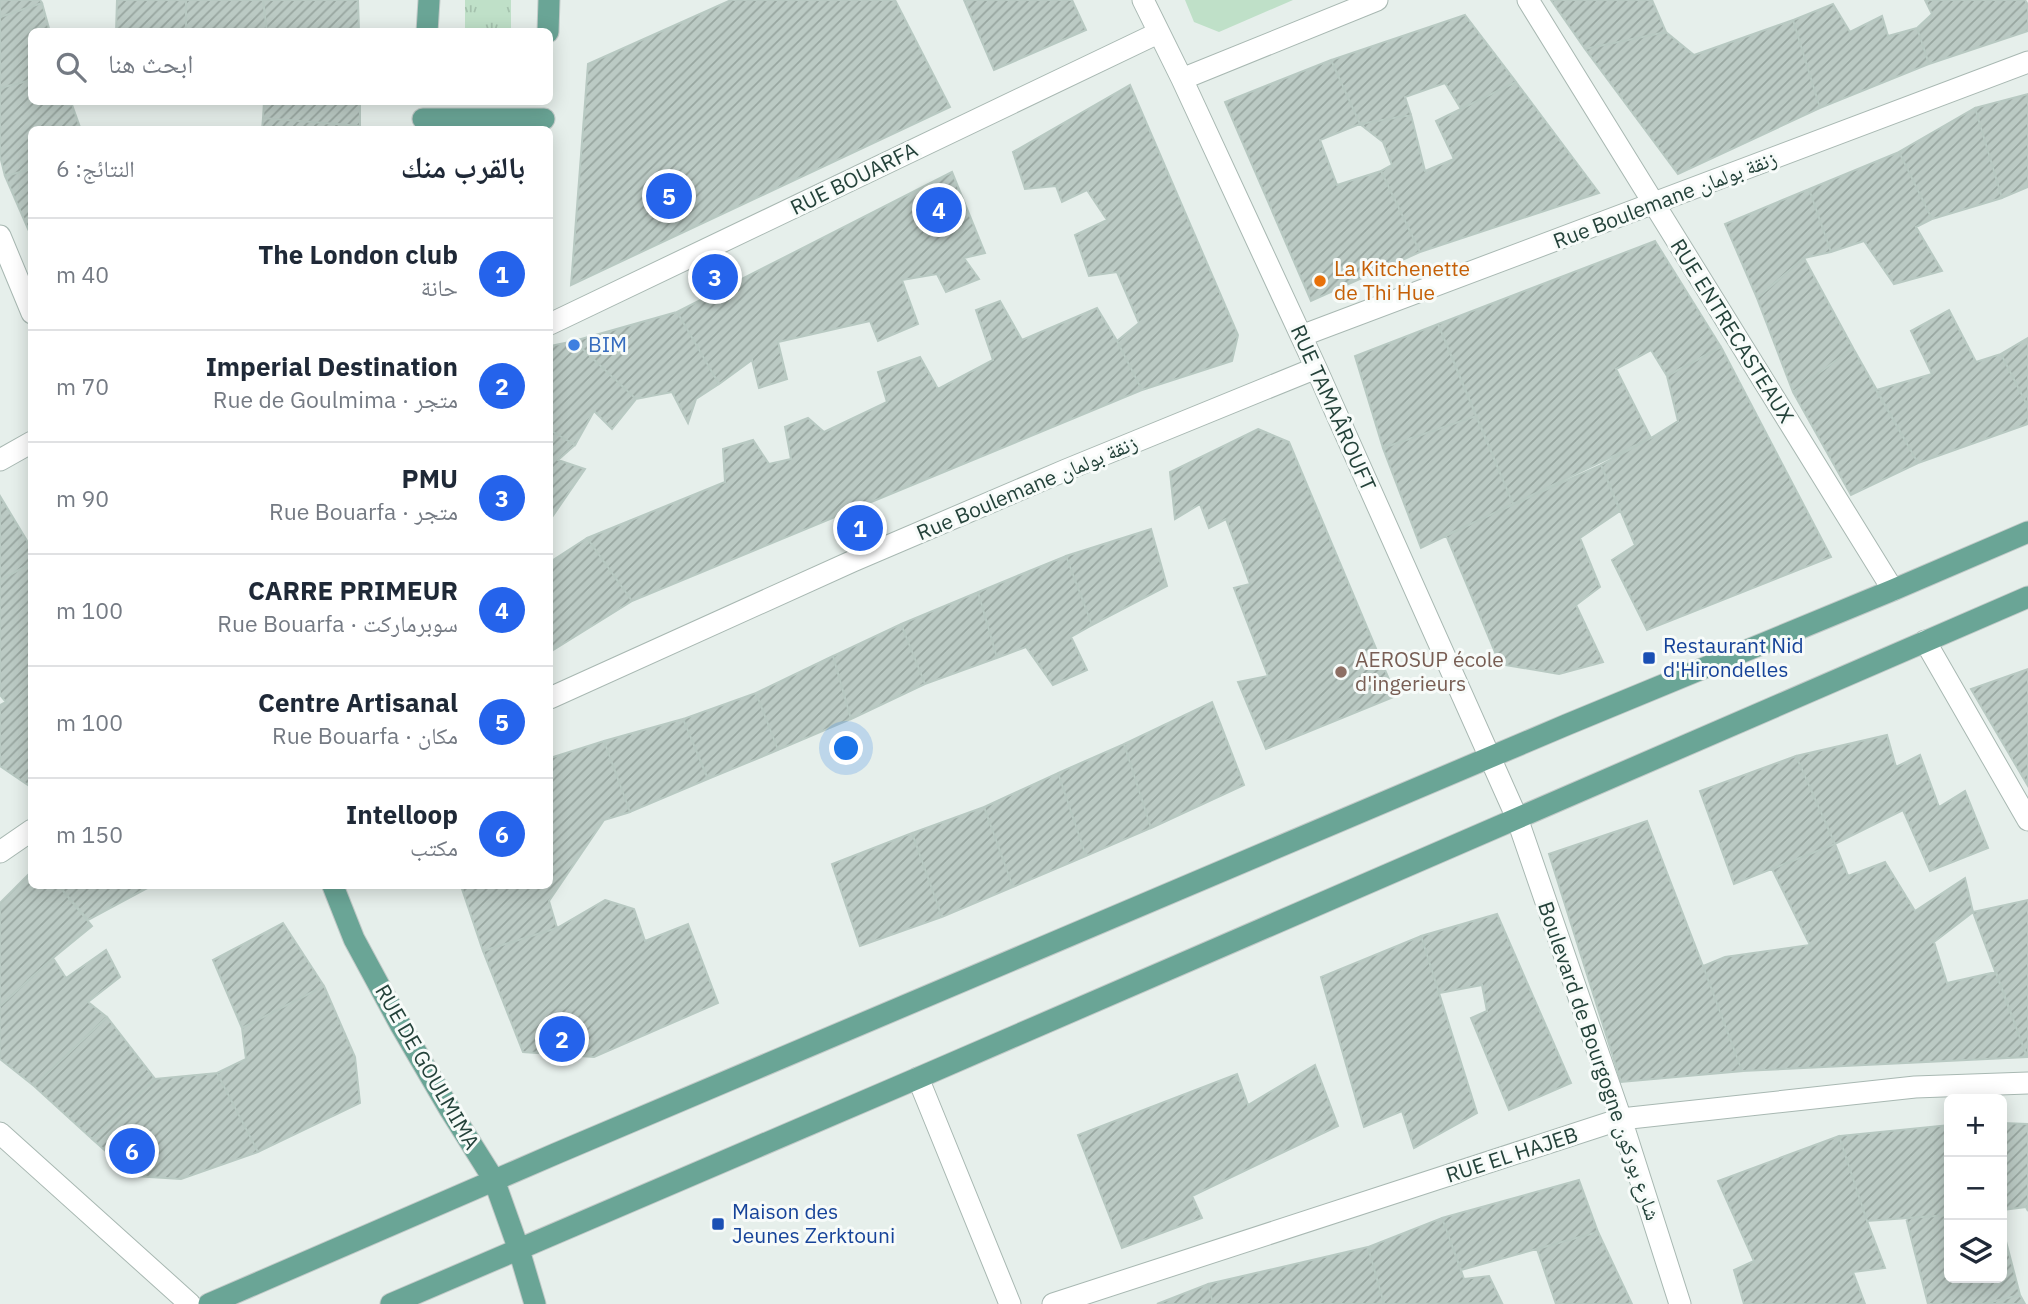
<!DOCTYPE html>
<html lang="ar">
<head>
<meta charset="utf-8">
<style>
  :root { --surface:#fff; --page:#f2f2f3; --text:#1f2937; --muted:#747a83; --line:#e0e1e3; --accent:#2563eb }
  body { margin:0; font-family:"IBM Plex Sans","Noto Naskh Arabic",sans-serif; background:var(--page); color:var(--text); direction:rtl }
  .controls { position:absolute; right:21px; bottom:21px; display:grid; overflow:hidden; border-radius:10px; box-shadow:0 4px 18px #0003 }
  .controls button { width:63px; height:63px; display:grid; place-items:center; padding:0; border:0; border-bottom:2px solid var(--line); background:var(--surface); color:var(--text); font:35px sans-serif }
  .you { position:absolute; left:847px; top:749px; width:24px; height:24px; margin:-18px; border:5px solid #fff; border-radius:50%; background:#1a73e8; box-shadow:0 0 0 10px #1a73e833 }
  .badge { display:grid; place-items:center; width:46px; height:46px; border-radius:50%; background:var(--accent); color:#fff; font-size:23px; font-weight:700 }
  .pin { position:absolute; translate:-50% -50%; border:4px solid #fff; box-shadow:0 2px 7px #0006 }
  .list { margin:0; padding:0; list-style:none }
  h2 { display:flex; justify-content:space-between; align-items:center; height:91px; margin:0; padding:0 28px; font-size:30px }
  h2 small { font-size:23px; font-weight:400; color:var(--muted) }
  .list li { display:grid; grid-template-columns:46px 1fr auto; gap:21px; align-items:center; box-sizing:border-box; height:112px; padding:0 28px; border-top:2px solid var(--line) }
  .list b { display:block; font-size:26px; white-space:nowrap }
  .list p { margin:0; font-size:23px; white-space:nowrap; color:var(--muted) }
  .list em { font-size:23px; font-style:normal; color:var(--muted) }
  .icon { flex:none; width:38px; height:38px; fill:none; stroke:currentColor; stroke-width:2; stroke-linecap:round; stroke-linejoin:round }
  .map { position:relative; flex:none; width:2028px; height:1304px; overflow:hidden; direction:ltr }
  .search { position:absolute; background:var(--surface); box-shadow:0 4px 18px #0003; left:28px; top:28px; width:525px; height:77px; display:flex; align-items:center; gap:18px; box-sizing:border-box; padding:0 24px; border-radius:10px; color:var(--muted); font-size:26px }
  .panel { position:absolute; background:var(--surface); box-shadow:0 4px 18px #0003; left:28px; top:126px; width:525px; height:763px; border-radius:10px; direction:rtl }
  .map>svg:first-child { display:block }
</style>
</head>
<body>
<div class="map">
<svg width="2028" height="1304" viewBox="0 0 2028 1304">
  <defs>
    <pattern id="grass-tufts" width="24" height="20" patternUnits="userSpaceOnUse" patternTransform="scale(1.75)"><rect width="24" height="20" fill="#bfe0c8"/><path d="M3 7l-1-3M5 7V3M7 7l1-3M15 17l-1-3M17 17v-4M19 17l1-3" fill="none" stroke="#a4c1ad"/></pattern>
    <pattern id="building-hatch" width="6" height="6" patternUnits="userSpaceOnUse" patternTransform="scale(1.75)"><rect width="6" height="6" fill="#bbcac4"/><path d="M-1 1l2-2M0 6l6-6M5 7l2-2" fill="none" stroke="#98a6a0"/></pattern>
  </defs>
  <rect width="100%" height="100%" fill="#e6efeb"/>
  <path fill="url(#grass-tufts)" d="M465,0h46v31h-46z"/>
  <path fill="#bfe0c8" d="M1185,0h108l-74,32 -25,-10z"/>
  <path fill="url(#building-hatch)" stroke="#b8c9c2" stroke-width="2" d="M0,0h40l2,3 -42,14z
    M117,0h69v32h-70z
    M186,0h77l4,32h-81z
    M263,0h95l1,32h-92z
    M731,0h164l55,107 -379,178 17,-221z
    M964,0h108l14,30 -92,40z
    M1551,0h101l14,32 -81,17z
    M1925,0h100l3,5v26l-99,33 -12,-36 15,-14z
    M42,3l8,29h-18v48l-32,8v-71z
    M1833,4l17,28 32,-16 6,20 29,-8 12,36 -109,44 -27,-88z
    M1465,15l51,67 -55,27 -16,-26 -40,14 6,18 -51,9 -29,-64z
    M1793,20l27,88 -142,66 -93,-125 81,-17 28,23z
    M1331,60l29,64 -40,16 17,45 44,-14 39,81 -109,49 -86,-199z
    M32,80v22h39l10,28h-49v39l-27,7 -5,-20v-68z
    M1516,82l83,111 -179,59 -39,-81 11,-6 -9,-23 -23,-18 51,-9 14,56 29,-12 -18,-38z
    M1130,85l108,250 -6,26 -90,29 -25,-49 22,-18 -22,-51 -28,4 -14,-41 32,-15 -20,-30 -25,12 -6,-16 -31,3 -12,-37z
    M2028,94v93l-26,11 -27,-90z
    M264,102h96v24l-97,-8z
    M1975,108l27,90 -70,21 -33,-67z
    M263,118l97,8v4h-98z
    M1899,152l33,67 -16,8 26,44 -48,13 -30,-43 -33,11 -22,-63z
    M32,169v69l-27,-62z
    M952,172l33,81 -21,5 15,21 -33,13 -9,-18 -35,6 16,44 -40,17 -8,-20 -92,21 9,37 -28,9 -7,-28 -33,24 -42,-72z
    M1809,189l22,63 -27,6 -47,40 -32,-74z
    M1655,241l66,106 -54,29 -16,-26 -35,19 35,69 -138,66 -75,-180z
    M1804,258l49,90 -60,44 -36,-94z
    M1000,301l22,39 75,-32 20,33 25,49 -510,211 -45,-63 138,-56 -2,-33 30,-9 16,24 22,-5 -6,-32 23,-9 16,14 63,-30 -9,-30 42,-15 18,32 55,-29 -17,-50z
    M1949,310l27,52 25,-8 27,53v17l-110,39 -42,-73 56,-16 -21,-43z
    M677,312l42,72 -23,15 -8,24 -16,-31 -36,7 -62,-58z
    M1438,324l38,92 -93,32 -28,-92z
    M2028,338v69l-27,-53z
    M574,341l62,58 -24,30 -18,-18 -19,34 -25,-15v-84z
    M1721,347l110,210 -184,73 -35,-70 23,-15 -34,-80 50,-27 27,-17 -11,-45z
    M1853,348l65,115 -67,32 -58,-103z
    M1476,416l37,88 -92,44 -38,-100z
    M1258,429l31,13 107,254 -130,53 -28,-67 30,-6 -34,-88 16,-4 -24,-65 -17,9 -9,-24 -25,15 -5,-47z
    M550,430l25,15 -17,15 27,9 -35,51z
    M1601,465l19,46 -40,27 20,49 -24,18 27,57 -44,12 -59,-10 -54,-129z
    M0,496l32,53v14l-32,17z
    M1151,529l16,57 -75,39 -26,-69z
    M587,538l45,63 -82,51v-90z
    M1066,556l26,69 -21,12 16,33 -34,15 -27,-38 -29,11 -19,-66z
    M32,563v220l-4,2 -28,-19v-61l6,-3 -6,-7v-115z
    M978,592l19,66 -72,26 -24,-60z
    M901,624l24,60 -74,35 -18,-63z
    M833,656l18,63 -73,31 -22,-57z
    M2028,669v117l-57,-97z
    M756,693l22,57 -70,29 -25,-60z
    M1212,702l32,83 -93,43 -27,-84z
    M683,719l25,60 -78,33 -26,-71z
    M1887,735l9,32 24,-12 19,52 26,-16 23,57 -58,23 -27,-61 -68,34 -39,-88z
    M604,741l26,71 -26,8 -55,81 8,27 -74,23 -22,-65h89v-128z
    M1124,744l27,84 -65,28 -28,-83z
    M1796,756l39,88 -101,40 -34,-93z
    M1058,773l28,83 -73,31 -29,-80z
    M984,807l29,80 -71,30 -30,-84z
    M1647,821l56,145 39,105 -121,11 -72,-228z
    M912,833l30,84 -82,29 -28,-82z
    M1835,844l13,32 37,-14 30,49 50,-33 8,34 -39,30 13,41 49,-11 31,85 -285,14 -39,-105 22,-9 85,-12 -38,-76z
    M32,871v15h27l33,40 -39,32 -53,48v-103z
    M59,886h92l-63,34z
    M605,900l29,9 11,32 43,-17 30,79 -124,54 -71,-5 -40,-101 74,-23z
    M2028,900v157h-1l-54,-145z
    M1497,914l74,169 -62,27 -38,-92 16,-7 -5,-26 -43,8 -18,-57z
    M283,923l41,63 -82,42 -29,-68z
    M1421,936l56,177 -63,35 -12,-37 -38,16 -43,-150z
    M106,950l14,27 -32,25 19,15 -73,69 -34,-27v-53l53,-48 13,20z
    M324,986l31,71 5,46 -102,49 -41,-79 29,-14 -4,-31z
    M107,1017l48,62 -63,60 -58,-53z
    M1315,1065l23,61 -146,70 10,22 -80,30 -44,-113 159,-61 11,31z
    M217,1073l41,79 -77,27 -47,-3 -42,-37 63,-60z
    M2002,1123l26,1v87l-2,-4 -24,3z
    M1949,1125v90l-82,6 -28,-85z
    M1839,1136l28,85 18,47 -32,4 12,32h-121l-10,-34 20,-9 -36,-80z
    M1579,1180l19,52 -137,38 -19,-52z
    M1949,1215v63h53v-52l18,69 -37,9h-55l-22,-86z
    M1442,1218l22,61 25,-3 13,27 -118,1 -16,-57z
    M1598,1232l34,72h-76l-19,-55z
    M1368,1247l16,57h-171l-5,-20z
    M1208,1284l5,20h-56z
    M2020,1295l5,9h-42z"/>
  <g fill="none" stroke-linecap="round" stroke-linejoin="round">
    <defs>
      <path id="minor" d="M1143,0l39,79 134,289 201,450 104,301 59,185
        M1528,0l365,590
        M1182,79l195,-79
        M0,236l32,77
        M550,324l608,-291
        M1301,336l727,-274
        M0,460l32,-18
        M1925,641l103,179
        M550,698l303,-137 213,-91 250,-102
        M0,852l32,-22
        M918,1078l92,226
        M0,1133l190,171
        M1053,1304l568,-185 294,-32 113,-4"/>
      <path id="major" d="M427,32l2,-32
        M548,32l1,-32
        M423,119h121
        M333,886l21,53 47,87 49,84 44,70 25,70 16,54
        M209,1304l346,-150 1011,-429 327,-135 135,-58
        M391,1304l527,-226 1110,-481"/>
    </defs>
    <use href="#minor" stroke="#a8b8b2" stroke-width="23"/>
    <use href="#major" stroke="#c2cac8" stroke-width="23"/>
    <use href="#minor" stroke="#fff" stroke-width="21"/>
    <use href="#major" stroke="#6aa596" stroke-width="21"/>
  </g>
  <circle fill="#e8710a" stroke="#f7fbf9" stroke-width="2.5" cx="1320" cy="281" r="7"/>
  <circle fill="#3f7fe0" stroke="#f7fbf9" stroke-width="2.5" cx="574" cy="345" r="7"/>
  <g fill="#1a4fb4" stroke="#f7fbf9" stroke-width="2.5">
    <rect x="1642" y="651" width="14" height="14" rx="3.5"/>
    <rect x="711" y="1217" width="14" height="14" rx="3.5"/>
  </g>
  <circle fill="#8d6e63" stroke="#f7fbf9" stroke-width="2.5" cx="1341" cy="672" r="7"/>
  <g text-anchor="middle" stroke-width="6" stroke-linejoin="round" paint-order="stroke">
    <g font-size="21" fill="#24423a" stroke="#f7fbf9">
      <text transform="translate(854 179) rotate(-26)" y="7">RUE BOUARFA</text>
      <text transform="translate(1665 200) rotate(-21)" y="7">Rue Boulemane زنقة بولمان</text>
      <text transform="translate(1732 331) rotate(58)" y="7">RUE ENTRECASTEAUX</text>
      <text transform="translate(1333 408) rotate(66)" y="7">RUE TAMAÂROUFT</text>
      <text transform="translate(1027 488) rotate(-23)" y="7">Rue Boulemane زنقة بولمان</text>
      <text transform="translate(1599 1061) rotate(71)" y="7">Boulevard de Bourgogne شارع بوركون</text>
      <text transform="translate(427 1067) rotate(60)" y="7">RUE DE GOULMIMA</text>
      <text transform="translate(1512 1155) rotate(-18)" y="7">RUE EL HAJEB</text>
    </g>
    <g font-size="21" fill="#c56008" stroke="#f7fbf9" text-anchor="start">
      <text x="1334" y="276">La Kitchenette<tspan x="1334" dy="24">de Thi Hue</tspan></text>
    </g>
    <g font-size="21" fill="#366cbe" stroke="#f7fbf9" text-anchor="start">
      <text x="588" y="352">BIM</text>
    </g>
    <g font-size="21" fill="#164399" stroke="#f7fbf9" text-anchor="start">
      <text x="1663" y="653">Restaurant Nid<tspan x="1663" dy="24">d'Hirondelles</tspan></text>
      <text x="732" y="1219">Maison des<tspan x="732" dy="24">Jeunes Zerktouni</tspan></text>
    </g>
    <g font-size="21" fill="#785e54" stroke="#f7fbf9" text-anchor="start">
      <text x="1355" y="667">AEROSUP école<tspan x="1355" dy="24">d'ingerieurs</tspan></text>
    </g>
  </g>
</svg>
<div class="controls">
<button>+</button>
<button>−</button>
<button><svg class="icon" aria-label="layers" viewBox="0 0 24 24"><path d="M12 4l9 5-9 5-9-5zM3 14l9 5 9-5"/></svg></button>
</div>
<div class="you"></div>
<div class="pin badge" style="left:860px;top:528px">1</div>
<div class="pin badge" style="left:562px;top:1039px">2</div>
<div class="pin badge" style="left:715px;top:277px">3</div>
<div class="pin badge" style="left:939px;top:210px">4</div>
<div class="pin badge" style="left:669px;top:196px">5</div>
<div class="pin badge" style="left:132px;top:1151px">6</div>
<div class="search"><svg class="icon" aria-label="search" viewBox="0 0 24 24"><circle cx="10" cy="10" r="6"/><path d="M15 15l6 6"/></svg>ابحث هنا</div>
<section class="panel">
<h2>بالقرب منك<small>النتائج: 6</small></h2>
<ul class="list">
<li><span class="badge">1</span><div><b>The London club</b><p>حانة</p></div><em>40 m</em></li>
<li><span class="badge">2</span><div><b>Imperial Destination</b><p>متجر · Rue de Goulmima</p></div><em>70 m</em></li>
<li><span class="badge">3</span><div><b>PMU</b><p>متجر · Rue Bouarfa</p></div><em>90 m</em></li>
<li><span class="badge">4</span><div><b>CARRE PRIMEUR</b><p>سوبرماركت · Rue Bouarfa</p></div><em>100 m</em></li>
<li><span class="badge">5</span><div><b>Centre Artisanal</b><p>مكان · Rue Bouarfa</p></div><em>100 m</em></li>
<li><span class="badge">6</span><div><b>Intelloop</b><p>مكتب</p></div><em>150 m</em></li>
</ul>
</section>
</div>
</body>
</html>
